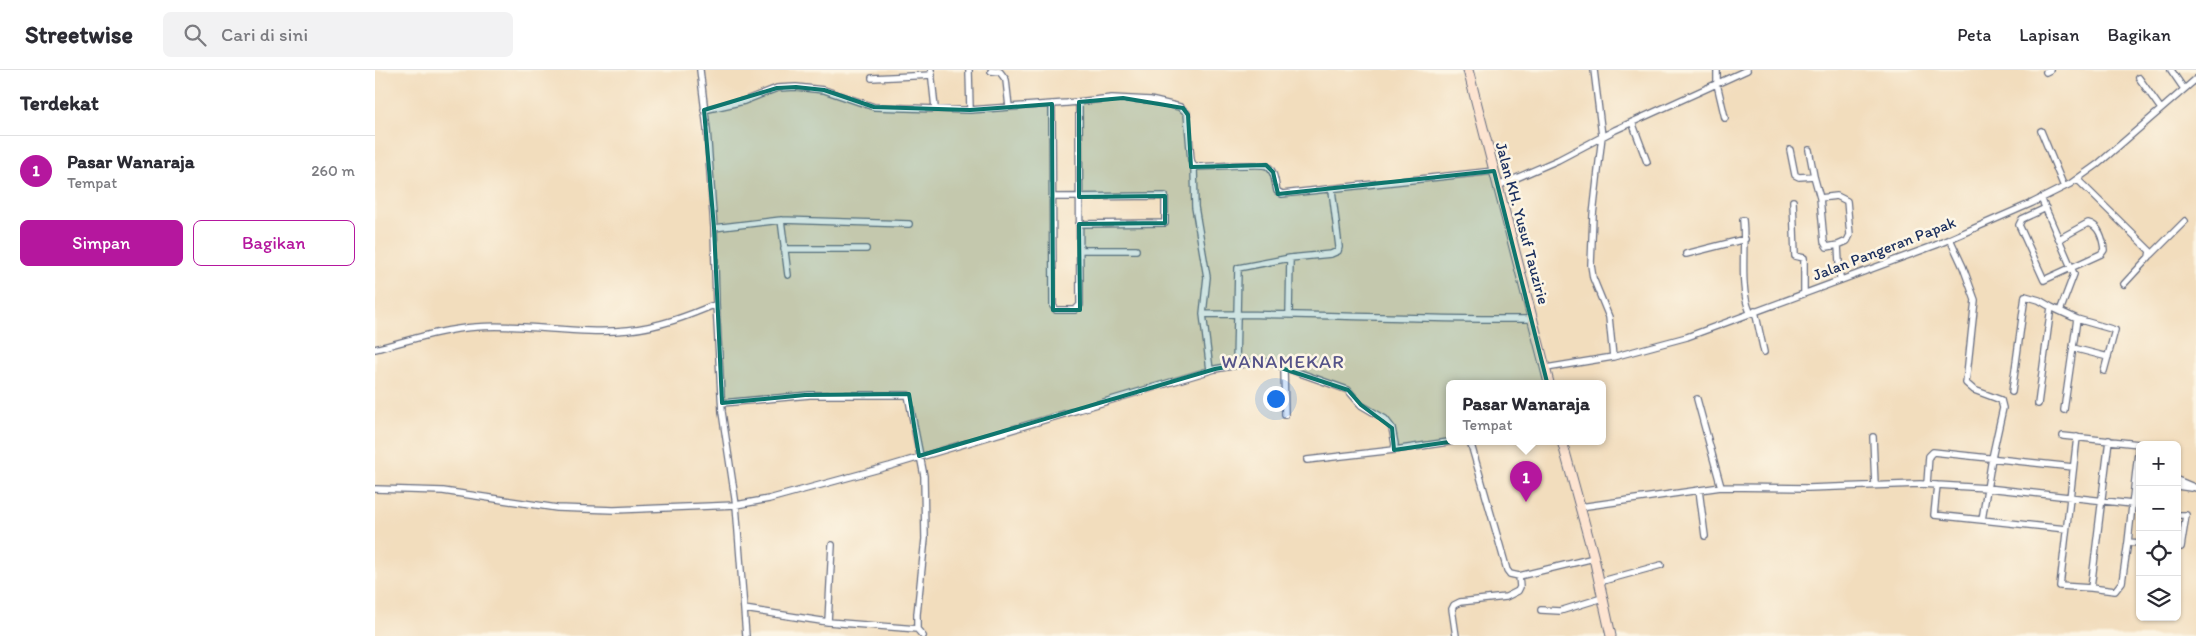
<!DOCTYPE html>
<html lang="id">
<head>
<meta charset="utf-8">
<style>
  :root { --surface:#fff; --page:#f2f2f3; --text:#2b2b33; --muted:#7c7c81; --line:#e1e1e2; --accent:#b5179e }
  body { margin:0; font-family:Itim,sans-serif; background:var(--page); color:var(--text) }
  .controls { position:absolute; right:15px; bottom:15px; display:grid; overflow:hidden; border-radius:8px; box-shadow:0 1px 4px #0004 }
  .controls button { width:45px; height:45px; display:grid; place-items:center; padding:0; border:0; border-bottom:1px solid var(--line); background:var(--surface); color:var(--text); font:25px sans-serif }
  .you { position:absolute; left:900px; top:328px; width:18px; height:18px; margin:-12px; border:4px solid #fff; border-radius:50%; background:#1a73e8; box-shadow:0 0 0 8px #1a73e833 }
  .badge { display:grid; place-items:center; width:32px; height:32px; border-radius:50%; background:var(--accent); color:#fff; font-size:16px; font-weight:700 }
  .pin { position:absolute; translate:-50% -41px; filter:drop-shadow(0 1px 2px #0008) }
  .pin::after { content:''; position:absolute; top:26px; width:18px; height:15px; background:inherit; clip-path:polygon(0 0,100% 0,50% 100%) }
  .popup { position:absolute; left:1071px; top:310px; width:160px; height:65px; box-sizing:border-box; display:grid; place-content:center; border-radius:8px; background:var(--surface); filter:drop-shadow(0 1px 4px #0005); font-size:16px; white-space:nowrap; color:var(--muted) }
  .popup b { font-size:19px; color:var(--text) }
  .popup::after { content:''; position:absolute; left:50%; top:100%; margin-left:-10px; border:10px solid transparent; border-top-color:var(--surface) }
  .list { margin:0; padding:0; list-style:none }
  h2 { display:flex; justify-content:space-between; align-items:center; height:65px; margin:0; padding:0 20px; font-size:21px }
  h2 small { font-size:16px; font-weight:400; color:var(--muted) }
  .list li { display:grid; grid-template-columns:32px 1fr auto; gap:15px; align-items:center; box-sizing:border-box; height:70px; padding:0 20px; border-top:1px solid var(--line) }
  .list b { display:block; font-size:19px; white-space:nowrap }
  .list p { margin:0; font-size:16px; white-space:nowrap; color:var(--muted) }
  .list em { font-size:16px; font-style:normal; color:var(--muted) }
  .actions { display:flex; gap:10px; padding:15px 20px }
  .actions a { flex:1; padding:11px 0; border:1px solid var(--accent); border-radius:8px; text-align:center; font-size:18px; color:var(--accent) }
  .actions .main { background:var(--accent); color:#fff }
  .icon { flex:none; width:28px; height:28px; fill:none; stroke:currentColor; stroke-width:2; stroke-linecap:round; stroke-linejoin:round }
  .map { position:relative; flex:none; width:1821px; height:566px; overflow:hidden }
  header { display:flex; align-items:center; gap:30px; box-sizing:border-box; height:70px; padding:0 25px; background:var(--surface); border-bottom:1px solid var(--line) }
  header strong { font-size:24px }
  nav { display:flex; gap:28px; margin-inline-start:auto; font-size:18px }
  .search { width:350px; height:45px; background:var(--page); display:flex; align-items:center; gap:12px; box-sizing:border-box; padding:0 18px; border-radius:8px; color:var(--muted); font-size:19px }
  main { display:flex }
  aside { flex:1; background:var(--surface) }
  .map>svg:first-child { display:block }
</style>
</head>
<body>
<header>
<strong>Streetwise</strong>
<div class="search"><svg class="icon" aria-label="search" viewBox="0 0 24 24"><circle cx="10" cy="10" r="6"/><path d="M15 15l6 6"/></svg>Cari di sini</div>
<nav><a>Peta</a><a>Lapisan</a><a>Bagikan</a></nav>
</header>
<main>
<aside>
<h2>Terdekat<small></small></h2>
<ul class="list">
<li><span class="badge">1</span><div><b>Pasar Wanaraja</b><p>Tempat</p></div><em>260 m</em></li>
</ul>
<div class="actions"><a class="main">Simpan</a><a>Bagikan</a></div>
</aside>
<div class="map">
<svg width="1821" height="566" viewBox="0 0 1821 566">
  <rect width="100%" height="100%" fill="#fcf5e5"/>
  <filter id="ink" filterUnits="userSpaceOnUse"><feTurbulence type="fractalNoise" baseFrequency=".02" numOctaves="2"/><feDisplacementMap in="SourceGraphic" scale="10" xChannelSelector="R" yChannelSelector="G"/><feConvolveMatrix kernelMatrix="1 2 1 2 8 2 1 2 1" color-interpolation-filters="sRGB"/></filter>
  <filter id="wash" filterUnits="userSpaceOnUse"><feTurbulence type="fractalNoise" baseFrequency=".0096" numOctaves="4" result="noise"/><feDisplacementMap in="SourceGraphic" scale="20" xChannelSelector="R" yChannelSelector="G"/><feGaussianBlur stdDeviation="1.12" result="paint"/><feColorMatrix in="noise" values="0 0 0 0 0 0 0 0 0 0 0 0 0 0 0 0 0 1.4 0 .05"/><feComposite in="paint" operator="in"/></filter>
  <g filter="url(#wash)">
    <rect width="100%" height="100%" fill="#f2ddbd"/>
  </g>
  <g filter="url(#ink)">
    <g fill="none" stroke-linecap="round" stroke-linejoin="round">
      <defs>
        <path id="minor" d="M325,0l7,59 7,99 2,76 6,108 14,93 10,131
          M556,0l4,38
          M594,0l1,40
          M1219,0l8,66 -9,79 -2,50 2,13 16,39 4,40
          M1342,0v14l8,34
          M1796,0l13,19
          M616,1l9,1 6,8 3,27
          M1671,2l4,-2
          M497,8l60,-3
          M1764,8l22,31
          M677,34l1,202 3,4h19l5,-5 -1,-203
          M329,40l40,-9 33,-13 19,-1 28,3 50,17 96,3 97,-7 45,-5 38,2 30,7 7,6 4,47 3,7c12,0 68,-4 73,-1 8,5 8,17 10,25l5,3 212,-23
          M1257,52l15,40
          M1666,61l23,56
          M1415,80l5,25 4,2 15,-1 6,22 4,44 3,5 11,-2 2,34
          M1434,80l5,26
          M819,97l1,40 12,70 -4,37 7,56
          M1702,109l73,72 -1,6 -25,27
          M1123,116l60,-26 57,-30 132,-60
          M677,127l113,-1v27l-86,1
          M1445,128l17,-2 10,5 3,34 -3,6 -9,4
          M1666,128l33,76 -14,37
          M1418,131l2,55 9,2v34
          M1671,138l-24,11 -3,6 25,55 57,-26 3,-4c-1,-11 -5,-25 -16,-27l-29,16
          M406,150l7,55
          M1368,150c3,28 -4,68 7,92
          M339,158l67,-8 128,4
          M1575,169l13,28 12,33 -9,83 8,7 27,10 2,8 -11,50 -10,62 84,9
          M409,179h82
          M705,180h56
          M1311,184l59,-15
          M1776,185l34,-34
          M1380,241l9,41
          M828,244c110,0 220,6 331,5
          M914,245l1,-57
          M1698,278l35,9
          M0,279c33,-8 67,-20 101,-22 51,-4 101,8 152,3 31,-3 60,-14 88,-26
          M861,295l2,-97 52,-10 41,-4 7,-3 1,-4 -7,-57
          M909,298l1,47
          M1171,298l67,-11 74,-20 249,-92 96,-42 38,-19 28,-20 98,-85
          M1637,322l13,-96 14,4 12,7
          M1322,329l24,88
          M347,333l88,-8h98l16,81 1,63 -8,75v15l6,7
          M1663,334l13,-97 26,12
          M1689,340l13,-91 38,11 -11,41
          M1688,366l76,8 -11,98 12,1
          M1498,367l2,48
          M1702,367l-17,149 31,2 18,-148
          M932,390l87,-10
          M1802,410l19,8
          M1552,414l2,-28 4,-4 140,15
          M1562,415l-3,30 48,5
          M1802,416l14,2
          M0,419l68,2 114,17 57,2 122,-5 33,-6 121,-33 325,-97 39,-7h15l79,28 13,15 24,14 7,9 3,16 -1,6 61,-9
          M1324,420l6,46
          M1205,437l141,-20 87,1 112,-4 67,4 145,16
          M1802,445h9l-5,32h-4
          M1144,506l75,-18
          M1224,512l62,-17
          M1716,518l24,3 7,-9 6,-40
          M369,539l84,13 89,7
          M1166,540l19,1 42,-13
          M453,552l4,-77
          M1081,566l-4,-27 2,-4 6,-3 46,-5 12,-6 2,-4 -1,-11 -9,-2 -3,-4 -37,-129"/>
        <path id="secondary" d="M1093,0l81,313
          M1187,371l32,117 17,78"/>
      </defs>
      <use href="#minor" stroke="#666c7f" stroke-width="8"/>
      <use href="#secondary" stroke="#666c7f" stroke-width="11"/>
      <use href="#minor" stroke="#fff" stroke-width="5.5"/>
      <use href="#secondary" stroke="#fde4d1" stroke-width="9"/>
    </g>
  </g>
  <path fill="#0f766e" fill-opacity="0.2" stroke="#0f766e" stroke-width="4" stroke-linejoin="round" d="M421,17l28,3 50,17 96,3 82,-6 1,206h27l-1,-86 86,-1v-27l-86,1v-95l44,-4 60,10 5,7 3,52 75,-2 7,7 5,22 216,-23 64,255 -164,24 -2,-22 -31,-23 -13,-15 -88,-29 -45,8 -296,87 -10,-62 -104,1 -83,8 -8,-175 -10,-118 73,-22z"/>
  <g text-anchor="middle" stroke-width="5" stroke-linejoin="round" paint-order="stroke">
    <g font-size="16" fill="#1b2f5e" stroke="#fcf5e5">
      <text transform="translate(1148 153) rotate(75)" y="6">Jalan KH. Yusuf Tauzirie</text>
      <text transform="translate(1509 178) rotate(-21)" y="6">Jalan Pangeran Papak</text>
    </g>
    <g font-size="19" letter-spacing="1" fill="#555389" stroke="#fcf5e5">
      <text x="908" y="298">WANAMEKAR</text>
    </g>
  </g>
</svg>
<div class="controls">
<button>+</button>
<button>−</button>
<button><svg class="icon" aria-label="locate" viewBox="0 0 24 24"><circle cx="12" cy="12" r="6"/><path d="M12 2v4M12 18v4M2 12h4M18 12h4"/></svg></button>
<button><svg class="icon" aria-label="layers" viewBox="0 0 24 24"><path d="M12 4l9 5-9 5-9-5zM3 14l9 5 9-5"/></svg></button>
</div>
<div class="you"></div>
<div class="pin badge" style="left:1151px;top:432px">1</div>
<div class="popup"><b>Pasar Wanaraja</b>Tempat</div>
</div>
</main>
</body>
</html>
